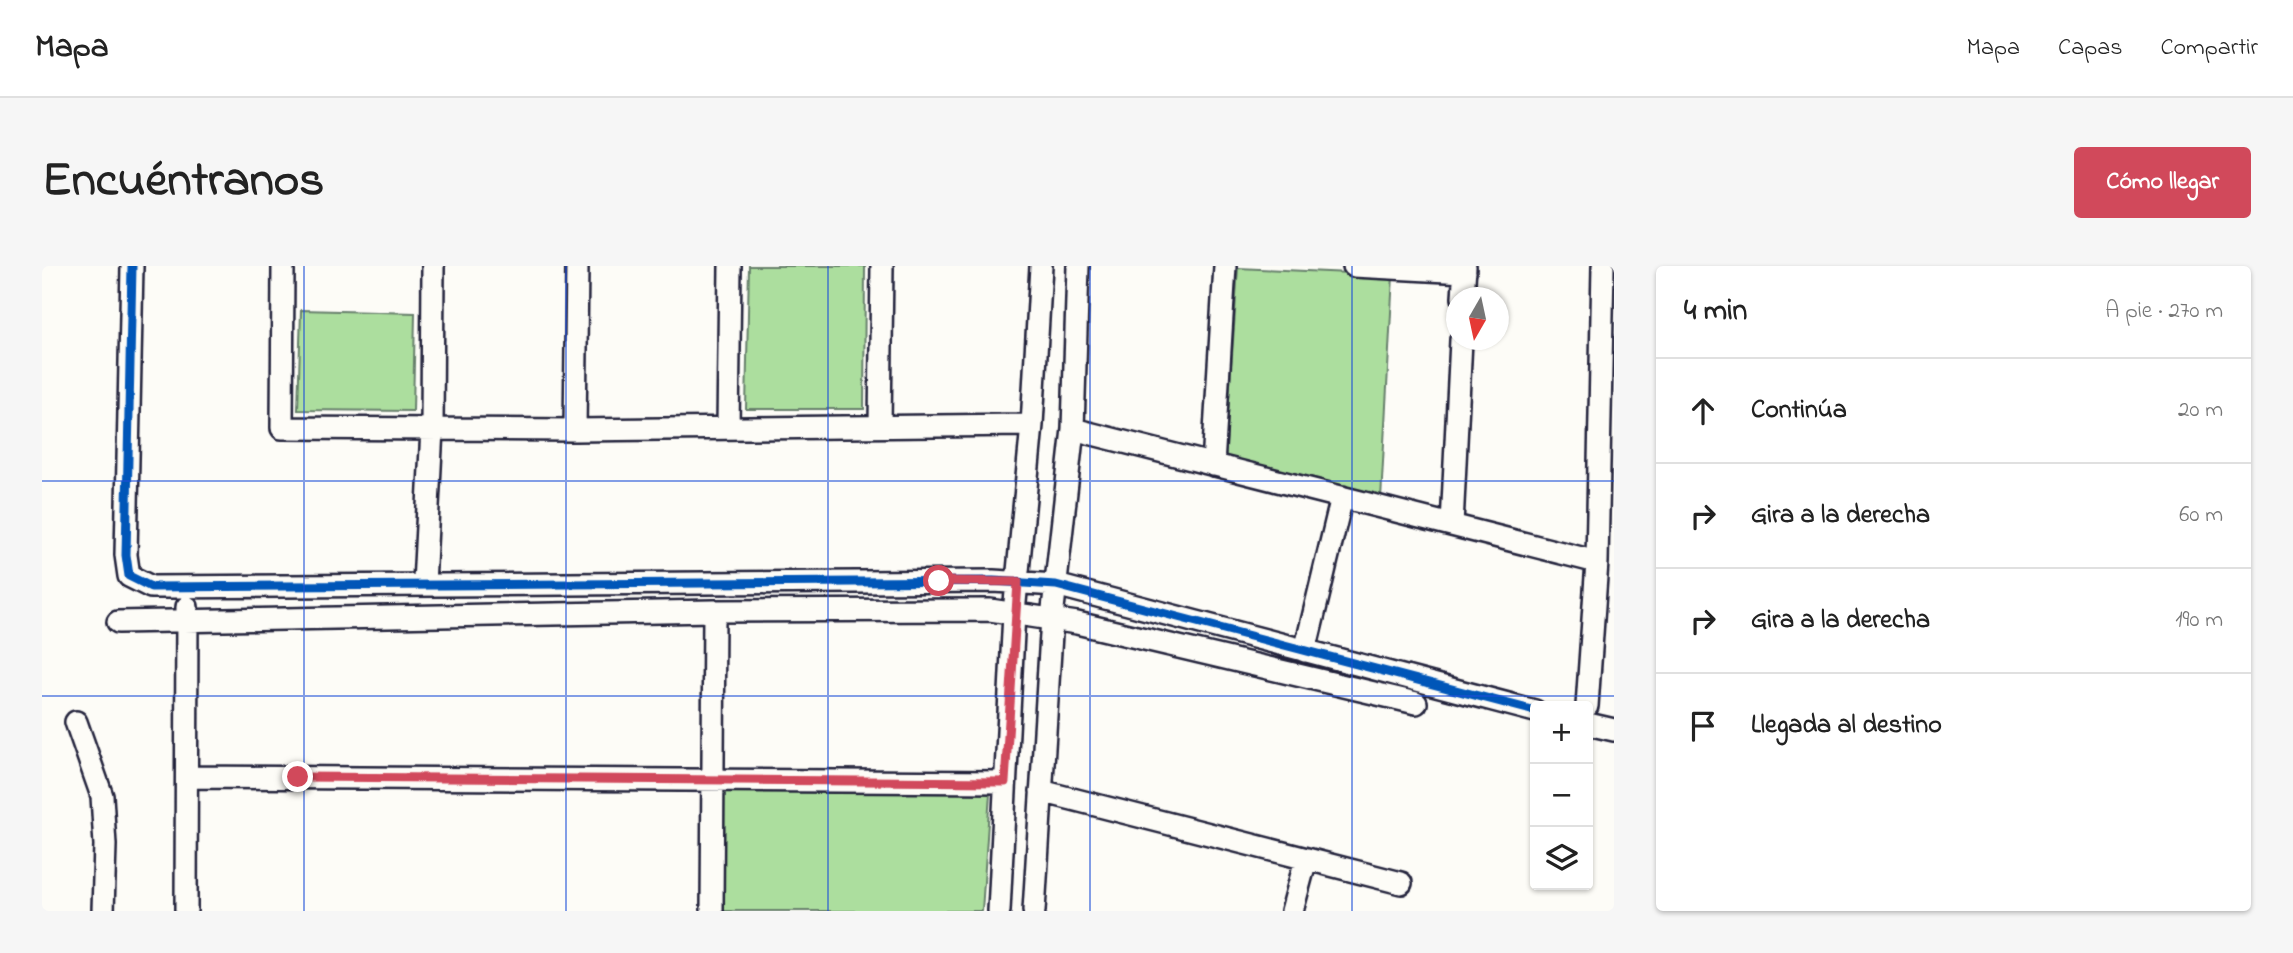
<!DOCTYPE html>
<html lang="es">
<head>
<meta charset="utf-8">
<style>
  :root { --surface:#fff; --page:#f6f6f6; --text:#222; --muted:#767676; --line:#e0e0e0; --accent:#d1495b }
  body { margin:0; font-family:"Indie Flower",sans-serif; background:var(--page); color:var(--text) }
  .controls { position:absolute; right:21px; bottom:21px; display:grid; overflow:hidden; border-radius:7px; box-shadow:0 2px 5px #0004 }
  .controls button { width:63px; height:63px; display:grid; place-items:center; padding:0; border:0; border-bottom:2px solid var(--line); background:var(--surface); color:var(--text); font:35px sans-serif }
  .compass { position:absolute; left:1404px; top:21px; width:63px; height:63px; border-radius:50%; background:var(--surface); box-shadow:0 2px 5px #0004; rotate:189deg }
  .stop { position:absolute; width:21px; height:21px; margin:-16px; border:5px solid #d1495b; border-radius:50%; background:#fff }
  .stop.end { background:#d1495b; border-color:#fff; box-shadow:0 2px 7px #0008 }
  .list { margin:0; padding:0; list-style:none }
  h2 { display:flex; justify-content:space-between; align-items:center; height:91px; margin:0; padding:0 28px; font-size:30px }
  h2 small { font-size:23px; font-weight:400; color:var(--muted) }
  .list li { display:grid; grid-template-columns:46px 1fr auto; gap:21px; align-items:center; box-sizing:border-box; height:105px; padding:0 28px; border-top:2px solid var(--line) }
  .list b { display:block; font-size:26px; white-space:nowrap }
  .list em { font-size:23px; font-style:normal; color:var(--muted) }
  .icon { flex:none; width:38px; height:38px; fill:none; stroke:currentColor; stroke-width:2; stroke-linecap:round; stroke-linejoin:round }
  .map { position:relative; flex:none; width:1572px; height:645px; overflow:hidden; border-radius:7px }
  header { display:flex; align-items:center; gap:42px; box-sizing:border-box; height:98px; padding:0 35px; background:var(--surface); border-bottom:2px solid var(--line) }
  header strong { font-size:33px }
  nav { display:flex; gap:38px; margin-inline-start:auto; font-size:24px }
  .intro { display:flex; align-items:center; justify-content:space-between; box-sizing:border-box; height:168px; padding:0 42px }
  h1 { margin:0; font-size:49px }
  .button { padding:18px 32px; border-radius:7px; background:var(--accent); color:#fff; font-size:24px; font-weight:700 }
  main { display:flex; gap:42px; padding:0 42px }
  aside { flex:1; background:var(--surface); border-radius:7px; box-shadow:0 2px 5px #0004 }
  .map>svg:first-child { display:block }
</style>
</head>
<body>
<header>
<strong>Mapa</strong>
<nav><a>Mapa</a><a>Capas</a><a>Compartir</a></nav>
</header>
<div class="intro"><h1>Encuéntranos</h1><a class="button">Cómo llegar</a></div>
<main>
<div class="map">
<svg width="1572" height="645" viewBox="0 0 1572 645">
  <rect width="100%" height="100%" fill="#fdfcf7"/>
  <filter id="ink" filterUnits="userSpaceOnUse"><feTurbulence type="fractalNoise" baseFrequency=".0143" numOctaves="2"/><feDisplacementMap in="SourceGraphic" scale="14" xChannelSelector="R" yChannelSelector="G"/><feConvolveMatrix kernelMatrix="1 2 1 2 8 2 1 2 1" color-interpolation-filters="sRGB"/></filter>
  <g filter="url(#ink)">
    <path fill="#acde9e" stroke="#67806c" stroke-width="2" d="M707,0h116l-1,143h-118z
      M1196,2l155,7 -12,224 -156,-41z
      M259,44l114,3 -2,98 -115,-1z
      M680,523l268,4 -8,118h-259z"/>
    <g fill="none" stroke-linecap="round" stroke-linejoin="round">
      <defs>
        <path id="minor" d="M90,0l-6,289 3,21 22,11 842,-6 63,4 479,126
          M241,0l-1,162 293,2 457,-5
          M1312,0l111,6
          M1421,32l2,-32
          M838,160l2,-160
          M686,162l2,-162
          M1031,163l524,133
          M533,164l2,-164
          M1171,199l12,-199
          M1410,259l9,-185
          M382,318l8,-155 1,-163
          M76,356l596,-11 276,-1 87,13 339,80
          M1263,385l37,-154
          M1545,440l10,-144 6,-296
          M34,456l26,74 3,49 -2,66
          M1546,458l26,6
          M145,511l818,5
          M999,525l360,92
          M144,645l1,-304
          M670,645l2,-300
          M957,645l15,-298 18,-188 9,-159
          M992,645l18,-293 21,-189 5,-163
          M1250,645l14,-52"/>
      </defs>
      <use href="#minor" stroke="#22223b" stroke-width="26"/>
      <use href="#minor" stroke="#fdfcf7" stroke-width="21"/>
      <defs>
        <path id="cycleway" d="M90,0l-6,289 3,21 22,11 842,-6 63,4 479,126"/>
      </defs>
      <use href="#cycleway" stroke="#fdfcf7" stroke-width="13"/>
      <use href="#cycleway" stroke="#0057b8" stroke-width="9"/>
    </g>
  </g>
  <g fill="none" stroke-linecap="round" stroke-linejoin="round" filter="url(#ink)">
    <path stroke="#d1495b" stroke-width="9" d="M256,511l707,5 13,-200 -79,-1"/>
  </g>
  <path fill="none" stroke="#1d4ed8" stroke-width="2" stroke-opacity="0.55" d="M262,0v645M524,0v645M786,0v645M1048,0v645M1310,0v645M0,215h1572M0,430h1572"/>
</svg>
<div class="controls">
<button>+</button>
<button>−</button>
<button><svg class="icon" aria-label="layers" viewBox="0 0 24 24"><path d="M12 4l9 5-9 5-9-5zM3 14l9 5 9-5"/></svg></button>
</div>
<svg class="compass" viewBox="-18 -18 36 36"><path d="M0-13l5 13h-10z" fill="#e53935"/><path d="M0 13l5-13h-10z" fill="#767676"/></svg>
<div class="stop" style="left:897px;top:315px"></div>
<div class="stop end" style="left:256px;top:511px"></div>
</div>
<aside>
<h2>4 min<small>A pie · 270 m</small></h2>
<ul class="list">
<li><svg class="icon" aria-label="ahead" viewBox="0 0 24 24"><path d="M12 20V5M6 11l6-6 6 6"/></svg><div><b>Continúa</b></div><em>20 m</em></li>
<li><svg class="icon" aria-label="right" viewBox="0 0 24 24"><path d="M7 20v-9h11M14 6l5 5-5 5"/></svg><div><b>Gira a la derecha</b></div><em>60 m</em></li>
<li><svg class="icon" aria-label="right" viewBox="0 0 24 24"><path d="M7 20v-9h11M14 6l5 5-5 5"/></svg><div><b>Gira a la derecha</b></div><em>190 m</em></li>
<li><svg class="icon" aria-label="arrive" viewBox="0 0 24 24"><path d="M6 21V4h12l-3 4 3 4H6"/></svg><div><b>Llegada al destino</b></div></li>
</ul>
</aside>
</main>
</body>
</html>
